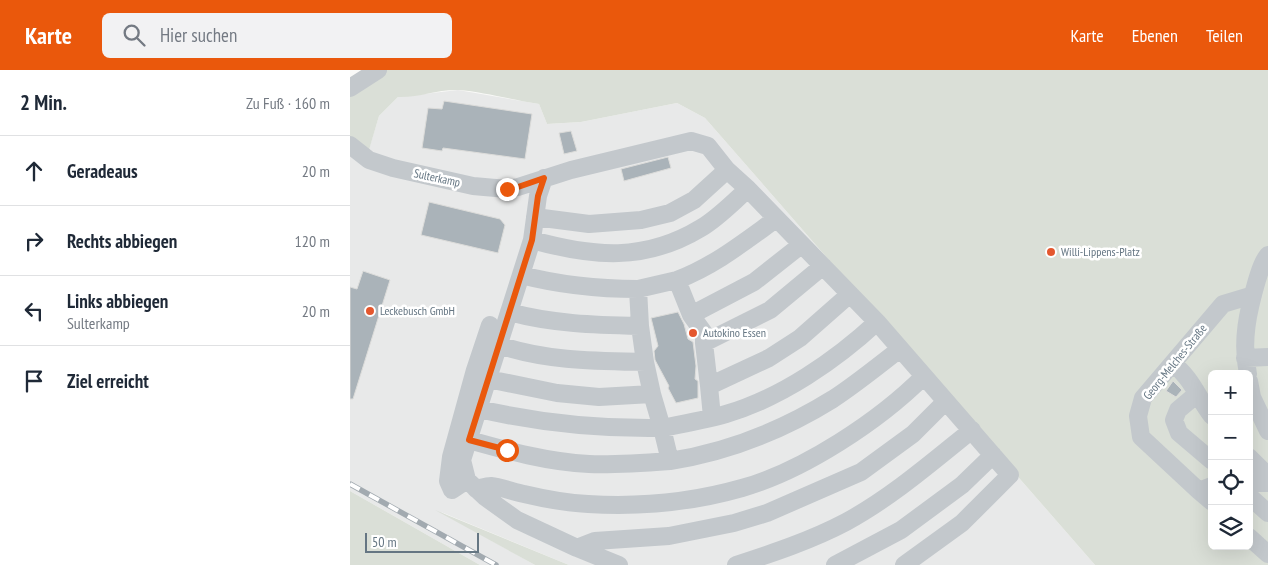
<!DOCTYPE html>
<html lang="de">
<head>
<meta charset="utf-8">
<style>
  :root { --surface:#fff; --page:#f2f2f3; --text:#1f2937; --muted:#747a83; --line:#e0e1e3; --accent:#ea580c }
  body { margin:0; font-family:"PT Sans Narrow",sans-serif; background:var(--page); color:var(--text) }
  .controls { position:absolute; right:15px; bottom:15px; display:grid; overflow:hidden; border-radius:8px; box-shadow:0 5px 20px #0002 }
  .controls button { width:45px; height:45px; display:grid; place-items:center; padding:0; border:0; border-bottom:1px solid var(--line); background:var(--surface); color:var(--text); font:25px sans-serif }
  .scale { position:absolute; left:15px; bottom:12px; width:114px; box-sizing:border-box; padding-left:5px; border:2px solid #657683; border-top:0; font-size:14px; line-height:18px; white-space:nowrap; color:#657683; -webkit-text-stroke:4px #fff; paint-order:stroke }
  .stop { position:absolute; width:15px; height:15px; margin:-11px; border:4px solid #ea580c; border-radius:50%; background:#fff }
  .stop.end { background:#ea580c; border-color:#fff; box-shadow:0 1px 5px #0008 }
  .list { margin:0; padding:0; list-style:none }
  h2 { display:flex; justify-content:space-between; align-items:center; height:65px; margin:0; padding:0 20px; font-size:21px }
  h2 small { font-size:16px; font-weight:400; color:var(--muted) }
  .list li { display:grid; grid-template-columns:32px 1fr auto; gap:15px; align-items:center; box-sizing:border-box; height:70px; padding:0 20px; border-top:1px solid var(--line) }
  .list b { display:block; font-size:19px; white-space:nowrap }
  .list p { margin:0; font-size:16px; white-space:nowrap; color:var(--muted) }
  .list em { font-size:16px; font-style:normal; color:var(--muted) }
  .icon { flex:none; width:28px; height:28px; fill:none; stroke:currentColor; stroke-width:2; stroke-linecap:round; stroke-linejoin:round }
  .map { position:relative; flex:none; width:918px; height:495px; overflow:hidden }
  header { display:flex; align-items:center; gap:30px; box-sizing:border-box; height:70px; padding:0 25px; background:var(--accent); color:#fff }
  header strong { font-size:24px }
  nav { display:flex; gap:28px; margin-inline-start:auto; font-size:18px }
  .search { width:350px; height:45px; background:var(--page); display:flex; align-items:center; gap:12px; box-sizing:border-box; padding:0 18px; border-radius:8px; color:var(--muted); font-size:19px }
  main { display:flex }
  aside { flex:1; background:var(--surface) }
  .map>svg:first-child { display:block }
</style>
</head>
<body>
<header>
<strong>Karte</strong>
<div class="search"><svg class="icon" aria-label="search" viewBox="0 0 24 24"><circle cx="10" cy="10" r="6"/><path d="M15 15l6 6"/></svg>Hier suchen</div>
<nav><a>Karte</a><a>Ebenen</a><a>Teilen</a></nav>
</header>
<main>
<aside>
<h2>2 Min.<small>Zu Fuß · 160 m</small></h2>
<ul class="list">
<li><svg class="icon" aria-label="ahead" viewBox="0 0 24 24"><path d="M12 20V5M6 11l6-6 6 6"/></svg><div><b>Geradeaus</b></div><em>20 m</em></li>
<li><svg class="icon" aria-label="right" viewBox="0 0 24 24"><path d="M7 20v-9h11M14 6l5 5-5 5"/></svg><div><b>Rechts abbiegen</b></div><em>120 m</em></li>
<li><svg class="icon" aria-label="left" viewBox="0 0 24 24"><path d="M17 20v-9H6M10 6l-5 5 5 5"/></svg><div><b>Links abbiegen</b><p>Sulterkamp</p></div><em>20 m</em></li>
<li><svg class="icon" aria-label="arrive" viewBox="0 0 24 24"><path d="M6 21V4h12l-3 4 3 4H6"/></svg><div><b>Ziel erreicht</b></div></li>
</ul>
</aside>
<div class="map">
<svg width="918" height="495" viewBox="0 0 918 495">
  <rect width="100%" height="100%" fill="#fafaf8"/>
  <path fill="#e8e9e9" d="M108,20l81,14 8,20 34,-2 96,-19 28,15 390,447h-526l-128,-53 94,53h-55l-130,-74v-344l19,2 10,-33 19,-19z"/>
  <path fill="#dadfd7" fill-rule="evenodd" d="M30,0h888v495h-173l-390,-447 -28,-15 -96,19 -34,2 -8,-20c-25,-4 -56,-12 -80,-14 -21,-1 -41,8 -61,7l-19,19 -10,34 -19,-8v-52zM862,304h37v172h-37z
    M0,421l130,74h-130z
    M85,440l134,55h-34z"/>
  <path fill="#aab3b9" stroke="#dcdcda" d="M94,31l88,13 -7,45 -82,-11 -1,3 -20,-3 6,-40 14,1z
    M221,61l6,20 -13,3 -5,-21z
    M318,87l3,11 -47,13 -3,-12z
    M79,132l71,17 5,6 -7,28 -77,-18z
    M13,201l27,9 -37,119h-3v-112l7,2z
    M328,242l6,12 4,15 5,3 3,24 -1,13 3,2v17l-22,5 -8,-15 1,-2 -14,-26 -1,-9 4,-5 -7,-28z
    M823,311l9,9 -6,7 -10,-6z"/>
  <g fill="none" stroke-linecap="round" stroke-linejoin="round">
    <path stroke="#c3c8cc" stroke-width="18" d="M0,18l28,-18
      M0,75l19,15 24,8 80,18 34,3 11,-2 53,-17 120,-29 17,5 19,24 21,19 129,133 133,153 -48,48 -58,42
      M194,108l-6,18 -6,44 -70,220 5,20 18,17 32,23 60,28 42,17
      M185,147l54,7 52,-4 29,-7 24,-13 33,-30
      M182,170c61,17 113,22 169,-12 17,-10 32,-26 47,-39
      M171,205c39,10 77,14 117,14
      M159,242c43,12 87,13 131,14l5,36
      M341,245l-14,-35c37,-14 67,-38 99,-61
      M290,256l-2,-37 39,-9
      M354,273v-10l-13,-18 63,-33 47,-37
      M895,288l23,-1
      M823,294c18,13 25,34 39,52
      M898,304c-7,-33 0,-63 9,-94 3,-9 5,-18 11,-25
      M138,309l69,14 42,4 53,-3 -7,-32c-50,-1 -99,-1 -146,-17
      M899,311l3,16 16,34
      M359,316l-5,-43 66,-33 53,-44
      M847,324l-19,16 -4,10 5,13 33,28
      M129,339c60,14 121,20 183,19l-10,-34
      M362,347l-3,-31 60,-28 31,-20 50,-44
      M119,370c39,11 79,22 120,24 27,1 54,-1 81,-3l-8,-33c21,-4 43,-8 64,-14 55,-16 110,-54 151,-92
      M899,387l13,13 5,13
      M320,391c58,-9 113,-31 163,-62 23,-15 45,-33 67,-50
      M117,410l-15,10 -4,-9 3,-24 24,-87 15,-45
      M899,413h19
      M862,416l-13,5 13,11
      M126,419c5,-1 10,-3 15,-3 10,1 23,6 33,8 21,5 42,9 64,10 50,3 105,-2 154,-16 61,-17 137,-67 182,-112
      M849,421l-58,-54 -3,-21 5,-18 80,-94 30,-9
      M899,426l19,17
      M899,467l19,17
      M227,478l18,-7 74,-5 65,-13 33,-10 94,-41 52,-38 33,-33
      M386,495c37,-12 76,-25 110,-43 46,-25 86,-60 126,-92
      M485,495l66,-35 61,-45 31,-30"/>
    <defs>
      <path id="rail" d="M0,414l146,81"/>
    </defs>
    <use href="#rail" stroke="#a2aab0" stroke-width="5.5"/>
    <use href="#rail" stroke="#fff" stroke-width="4" stroke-dasharray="11" stroke-linecap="butt"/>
  </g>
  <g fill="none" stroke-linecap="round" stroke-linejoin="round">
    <path stroke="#ea580c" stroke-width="6" d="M157,119l11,-2 26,-9 -6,18 -6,44 -63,200 38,10"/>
  </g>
  <g fill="#e4572e" stroke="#fff" stroke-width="2">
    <circle cx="701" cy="182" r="5"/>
    <circle cx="20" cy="241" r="5"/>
    <circle cx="343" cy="263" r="5"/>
  </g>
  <g text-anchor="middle" stroke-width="5" stroke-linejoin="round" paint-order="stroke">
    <g font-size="12" fill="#657683" stroke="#fff">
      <text transform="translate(87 108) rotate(12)" y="4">Sulterkamp</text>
      <text transform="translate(825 292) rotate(-51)" y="4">Georg-Melches-Straße</text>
    </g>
    <g font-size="12" fill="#657683" stroke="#fff" text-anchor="start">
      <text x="711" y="186">Willi-Lippens-Platz</text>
      <text x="30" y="245">Leckebusch GmbH</text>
      <text x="353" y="267">Autokino Essen</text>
    </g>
  </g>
</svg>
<div class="controls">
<button>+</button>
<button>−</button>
<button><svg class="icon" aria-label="locate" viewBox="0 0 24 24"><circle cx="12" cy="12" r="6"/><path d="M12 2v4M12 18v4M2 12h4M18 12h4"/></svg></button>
<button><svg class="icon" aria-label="layers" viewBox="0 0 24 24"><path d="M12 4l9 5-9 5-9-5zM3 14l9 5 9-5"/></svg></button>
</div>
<div class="scale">50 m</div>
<div class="stop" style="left:157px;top:380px"></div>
<div class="stop end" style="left:157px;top:119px"></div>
</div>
</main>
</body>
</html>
